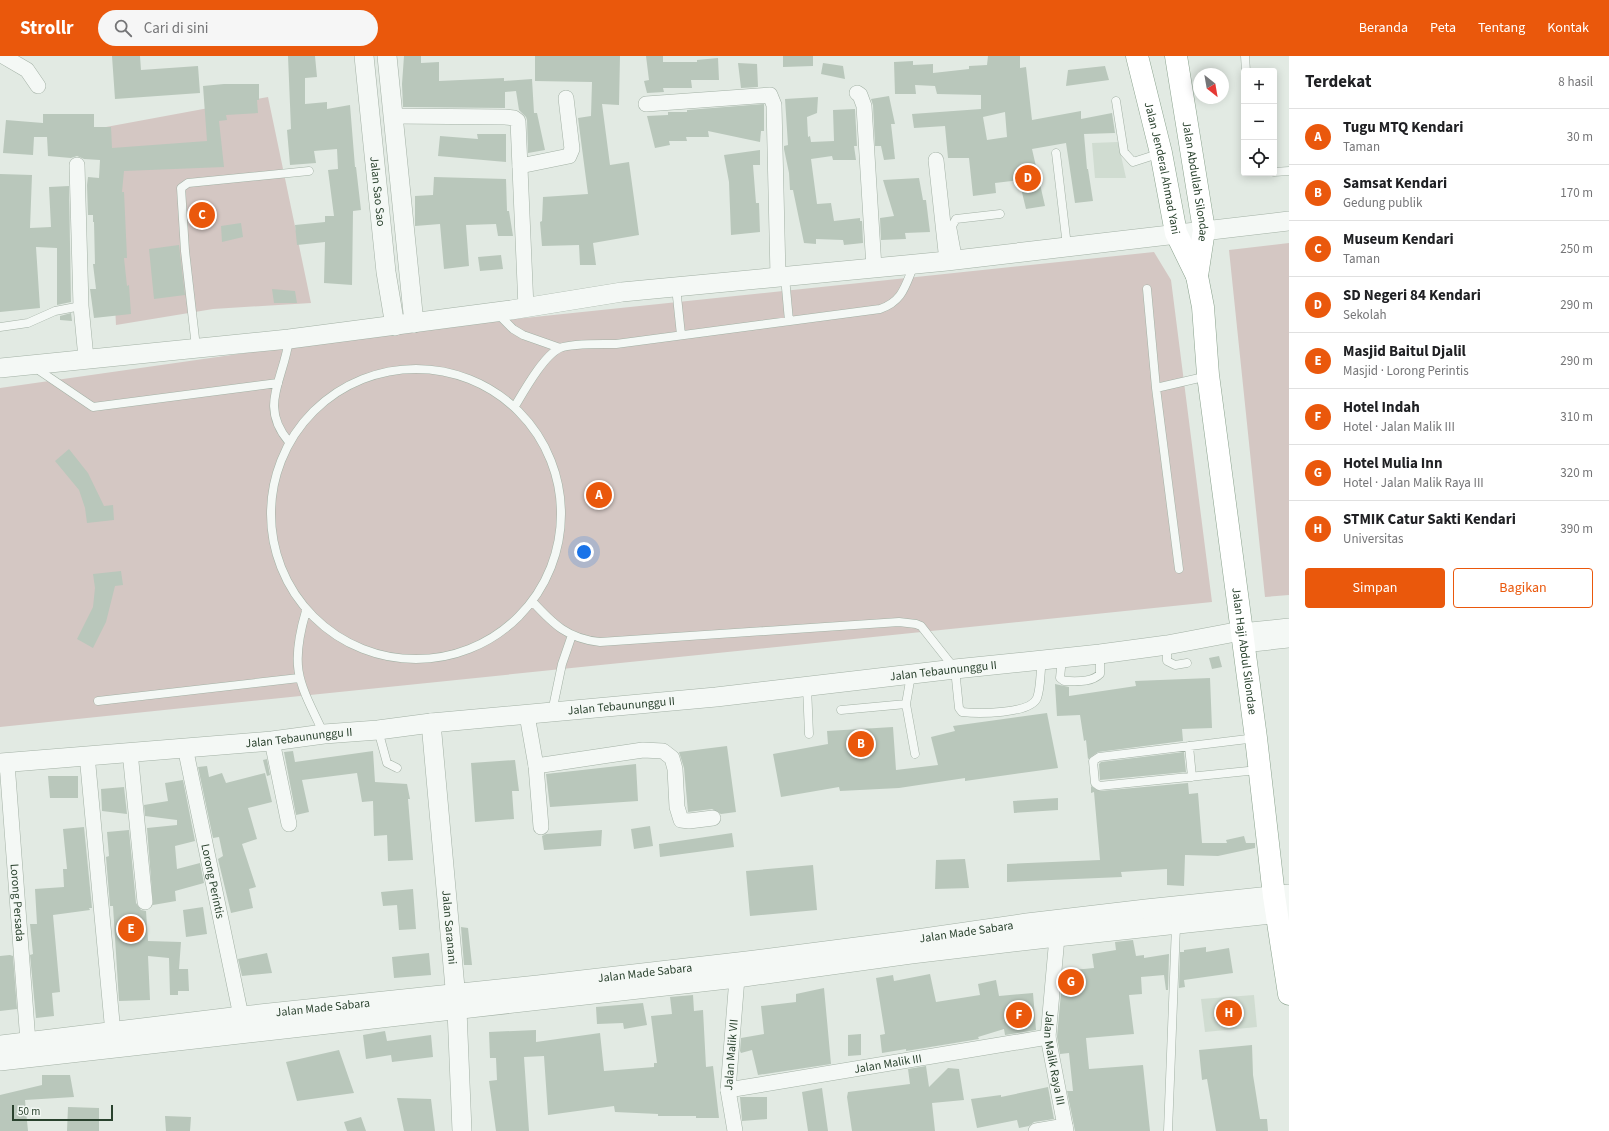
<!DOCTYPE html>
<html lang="id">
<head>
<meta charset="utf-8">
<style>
  :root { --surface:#fff; --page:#f6f6f6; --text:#202124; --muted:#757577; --line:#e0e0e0; --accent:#ea580c }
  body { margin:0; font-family:"Source Sans 3",sans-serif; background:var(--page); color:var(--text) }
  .controls { position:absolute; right:12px; top:12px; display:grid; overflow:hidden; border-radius:4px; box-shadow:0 2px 10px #0003 }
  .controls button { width:36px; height:36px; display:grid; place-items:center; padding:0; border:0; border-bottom:1px solid var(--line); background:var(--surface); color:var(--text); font:20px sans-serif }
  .compass { position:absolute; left:1193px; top:12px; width:36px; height:36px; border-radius:50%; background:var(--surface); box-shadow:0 2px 10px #0003; rotate:149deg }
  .scale { position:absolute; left:12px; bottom:10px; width:101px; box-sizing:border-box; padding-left:4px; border:2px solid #2a422e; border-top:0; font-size:11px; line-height:14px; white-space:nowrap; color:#2a422e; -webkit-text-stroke:3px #f1f7f2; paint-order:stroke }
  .you { position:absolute; left:584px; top:496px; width:14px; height:14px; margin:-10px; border:3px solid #fff; border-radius:50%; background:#1a73e8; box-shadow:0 0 0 6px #1a73e833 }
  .badge { display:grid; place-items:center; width:26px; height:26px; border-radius:50%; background:var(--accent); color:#fff; font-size:13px; font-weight:700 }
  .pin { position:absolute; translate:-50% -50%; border:2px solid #fff; box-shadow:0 1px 4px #0006 }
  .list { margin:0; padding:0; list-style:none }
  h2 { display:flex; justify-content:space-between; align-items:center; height:52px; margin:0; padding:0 16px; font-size:17px }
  h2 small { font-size:13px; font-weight:400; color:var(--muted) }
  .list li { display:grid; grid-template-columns:26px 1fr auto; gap:12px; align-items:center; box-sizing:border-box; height:56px; padding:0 16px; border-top:1px solid var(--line) }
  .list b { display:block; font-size:15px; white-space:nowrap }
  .list p { margin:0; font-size:13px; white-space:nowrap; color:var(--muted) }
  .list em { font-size:13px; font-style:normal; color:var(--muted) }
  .actions { display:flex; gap:8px; padding:12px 16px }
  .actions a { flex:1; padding:9px 0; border:1px solid var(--accent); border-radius:4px; text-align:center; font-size:14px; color:var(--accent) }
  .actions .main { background:var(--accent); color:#fff }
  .icon { flex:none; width:22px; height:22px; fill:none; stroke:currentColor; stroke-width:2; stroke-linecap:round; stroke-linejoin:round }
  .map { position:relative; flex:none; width:1289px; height:1075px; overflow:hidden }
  header { display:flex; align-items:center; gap:24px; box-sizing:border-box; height:56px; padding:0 20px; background:var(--accent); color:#fff }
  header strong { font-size:19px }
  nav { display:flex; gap:22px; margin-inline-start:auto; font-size:14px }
  .search { width:280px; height:36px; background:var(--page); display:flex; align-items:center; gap:10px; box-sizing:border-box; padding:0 14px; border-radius:22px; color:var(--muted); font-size:15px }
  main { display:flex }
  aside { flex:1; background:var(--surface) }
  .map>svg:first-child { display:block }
</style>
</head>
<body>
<header>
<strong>Strollr</strong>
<div class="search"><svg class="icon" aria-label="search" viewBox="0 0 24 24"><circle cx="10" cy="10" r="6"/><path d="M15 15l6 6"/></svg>Cari di sini</div>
<nav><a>Beranda</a><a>Peta</a><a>Tentang</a><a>Kontak</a></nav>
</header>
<main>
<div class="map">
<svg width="1289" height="1075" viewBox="0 0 1289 1075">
  <rect width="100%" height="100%" fill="#e2eae3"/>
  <path fill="#d0dcd1" d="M1118,86l8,36h-31l-3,-35z
    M1254,939l3,32 -52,5 -4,-33z"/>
  <path fill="#d4c7c3" d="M268,41l43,206 -98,6 -97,16 -10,-198z
    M1289,187v352l-24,2 -36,-347z
    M1154,196l17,28 41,322 -1212,125v-339l392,-56z"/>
  <path fill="#b9c7bb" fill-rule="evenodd" d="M112,0h28l1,14 57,-4 2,27 -85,6z
    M288,0h27l2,21 -12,1v26l22,-2v7l23,-4 5,62h1l5,43 -8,1 -1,74 -28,-2 1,-41 -28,3 -2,-20 30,-3v-6h9l-6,-46 10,-1 -1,-20 -23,2 2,12 -26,2 -3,-35 4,-1z
    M404,0h17v7l18,-1v19l65,-3v3l28,-2 2,34h3l8,37 -17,3 -1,-33 -1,-3 -7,-7 -3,-19 -11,1v16l-102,-1 -1,-23z
    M535,0h85l-1,49 -17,-1 8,61 19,-3 10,73 -46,8 3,22h-16l-1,-20 -37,1 -2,-24 2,-1 1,-24 45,-3 -10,-76 13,-2 1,-34 -57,-1z
    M646,0h17v6h34v-2l21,-2 1,22h-28l1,8h-29l1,4 -17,1 -3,-12 5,-1z
    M783,0h30v10l-30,1z
    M988,0h32v12l6,-1 6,53 49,-9v8l31,-6 3,20 -31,1 3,35h1l5,32 -18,2 -9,-60 -34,6 13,57 -19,3 -7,-29 -24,3 1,10 -23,3 -4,-38h-21l-3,-32 -31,2 -2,-14 69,-5v-14l-44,-1 -2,-8 -20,-1 1,9h-21l-1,-32 19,-1v4l20,-1v9l36,-4v-3l18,-1zM1005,56l2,25 -20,3 -4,-23z
    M738,7l19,1 1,23 -17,1z
    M823,7l20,3 2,13 -24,-5z
    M1105,10l4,14 -43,6 2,-16z
    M224,28h35v16h-2l1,13 -32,2 1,5 -8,1 5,46 -100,4 -2,21h2l3,66h-3l3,28 2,-1 2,29 -37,4 -4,-29h6l-3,-25h2l-1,-42h-1v-7h-5l-1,-30 1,-8 11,1 1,-18 -16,-1 -7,-3 -6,2 -23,-2 -1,-19h-13l-1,18 -30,-2 3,-33 37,3v-9h51v13h17l1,21 95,-7 -4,-55z
    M889,40l6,28h-4l4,35 -11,1 -3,-14h-6l-2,-41 -2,-6z
    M818,41l-1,16 -10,4 1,20 2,-1 1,6 23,-1 -1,-31 22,-1 2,37h-3l2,14h-23l-1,-4 -21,3 6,45 14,-1 3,18 26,-3v3h2l1,22 -19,2 -1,-5 -27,-1v5l-12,-1 -11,-53h-3l-1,-17 -5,-24v-3l4,-1 -3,-46z
    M764,48v27h-3l-1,11 -52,-11 1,6h-23l1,4h-18l1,4 -15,3 -8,-32 21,-1v-3h19v-2z
    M477,78h29v28l-68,-6 2,-20 38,3z
    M760,94v15h-7l3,38h3l1,29 -29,3 -2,-53 -5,-27z
    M0,118l32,1 -2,53 21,-1 -2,-40 20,-1 2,116 -14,3v-57l-21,-1 4,61 -40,4z
    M434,121l72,2 1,32h2l4,25h-15l-2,-12 -30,1 3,41 -25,3 -4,-45 -25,2v-30l18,-1z
    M919,122l4,22h3l4,32 -25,1 1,6 -25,1 -1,-22 14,-2 -11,-36z
    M241,167l2,14 -21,5 -1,-16z
    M179,189l6,50 -31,4 -5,-50z
    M501,199l2,14 -23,2 -2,-14z
    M272,233l23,2 2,12h-23z
    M71,257l1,8 -12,-1v-4z
    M69,393l19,24 16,33 9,-1 1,15 -27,3 -2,-15 -6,-18 -24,-29z
    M121,515l2,14 -8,1 -9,36 -13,26 -16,-9 16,-32 2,-19 -2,-14z
    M1219,600l3,11 -10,2 -3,-11z
    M1210,622l2,50 -30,1 1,12 -85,11 -10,7 -2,-19 -2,1 -4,-26 -23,1 -2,-32 14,3v9l67,-10 -1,-5z
    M1047,657l11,55 -93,13v-3l-66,10 -59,3 -1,-4 -58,10 -8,-43 55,-10 -1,-13 66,-4 3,43 42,-5 -7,-28 24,-6 -2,-5z
    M727,690l9,66 -15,2 -9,-5 -24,3 -4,-44 -5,-16z
    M293,695l2,11 78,-11 2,31 32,2 3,15h-2l5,61 -25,1 -1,-26 -13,1 -1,-35 -11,1 -5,-29 -55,7 7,32 -13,3 -12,-63z
    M1184,696l2,20 -86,8 -1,-16 2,-2z
    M267,703l3,16 -3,1 -4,-16z
    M515,704l4,31h-7l2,28 -39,3 -4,-59z
    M636,708l2,37 -88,6 -4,-33z
    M207,710l2,11 13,-4 4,10 39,-10 7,29 -24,6 9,31 -15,5 14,43 -7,2 4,19 -22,5 -13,-54 5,-3 -4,-19 -6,1 -15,-71z
    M48,720h30v22h-28z
    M183,724l12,61 -20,5 2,23 23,-6 4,20 -29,8 1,10 -23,4 -6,-77 30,-3v-5l-32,-4 -1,-11 24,-4 -3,-18z
    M1188,727l1,11 9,-1 4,50h25l-1,-3 18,-4 2,7h9v5l-37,8 -33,-1 -1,31 -17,-1v-16l-46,3 1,5 -115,5v-18l93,-4 -6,-68 -3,1v-7l9,5z
    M124,731l3,27 -25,-3 -1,-22z
    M1058,742v12l-44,3 -1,-12z
    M650,770l3,20 -19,3 -3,-20z
    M84,771l8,81h-3l1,2 -37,5 7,77 -8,1 2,23 -18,2 -6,-63 3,-1 -3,-30h7l-2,-35 29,-2 -1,-18h4l-4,-40z
    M129,774l7,73 5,7 5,1 2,30 33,1 -2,27h9l1,22h-11v4h-8l-1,-37 -21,-2 2,44 -31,1 -6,-95h-3l-4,-49 3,-1 -2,-24z
    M602,774l-1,16 -57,4 -2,-14 4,-2z
    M732,777l2,14 -74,10 -1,-13z
    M965,803l4,29 -34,1 1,-29z
    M813,809l4,45 -67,6 -4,-45z
    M413,833l3,40 -17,1 -2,-25 -14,1 -2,-14z
    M203,851l4,27 -21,3 -3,-27z
    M461,871l7,1 4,37h-8z
    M1133,884l3,16 8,-1v3l25,-4 -1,36h-2l-2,-15 -23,2 1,17 -13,1 5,39 -48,4 3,31 54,-4 7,66h-75l-8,-40h6l-4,-38 -9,1 -3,-17 6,-66 31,-3 -2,-14 24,-4 -1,-8z
    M1206,891v5l23,-4 4,25 -49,7 1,7 -6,1 1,-36h4v-2z
    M267,897l5,20 -30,3 -4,-17z
    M429,897l2,22 -37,3 -2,-21z
    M10,899l3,1 4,53 -17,2v-55z
    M930,918l6,28 44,-7 -2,-11 18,-4 3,16 34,-3 3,37 -31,5 -1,-6 -26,8 1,2 -73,12v-2l-24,4 -2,-18 5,-1 -9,-56 17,-3 1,6z
    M824,932l7,76 -73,11 -6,-25 -11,3 -1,-2 1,-13 23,-4 -3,-28 35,-4v-8z
    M693,939l1,16 9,-1 3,57 7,-1 6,52h-23v-2h-38v-2l-43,-2 -1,-6 -66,9 -4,-59 -20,1 5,74h-33l-7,-50 8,-1 -1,-22h-6l-1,-26 47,-2v12l64,-9 4,38 50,-4v-4h3l-6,-47 21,-2 -2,-17z
    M643,947l4,22 -23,4 -1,-6 -26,1 -1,-17z
    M385,975l2,10 44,-6 2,22 -41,5 -1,-7 -25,4 -3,-24z
    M861,978v21l-13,1v-21z
    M1252,989l1,30 7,44h7l1,12h-52l-9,-52 -5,1 -3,-30z
    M339,994l15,43 -57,8 -11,-39z
    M926,1010l3,21 19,-19 11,1 5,31 -32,3 3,28h-83l-5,-34 1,-5 62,-8 -2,-15z
    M42,1019h28l4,22 -49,3 3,31h-28v-36l42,-10z
    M1048,1031l6,32 -20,3 -5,4 -10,2 -2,-8 -40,8 -6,-29 30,-4v2z
    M822,1032l6,43h-20l-6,-39z
    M740,1041h27v22l-25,2z
    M397,1042l34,1 4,32h-31z
    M68,1051l31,1v23h-32z
    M165,1060l26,1 -1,14h-24z
    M361,1061l5,14h-19l-3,-9z"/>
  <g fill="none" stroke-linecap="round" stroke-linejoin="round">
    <defs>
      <path id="service" d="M1245,0l1,15
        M1116,45l8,51 9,10 28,-9
        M1056,97l11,93
        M1274,116l15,-1
        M958,203l-6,-33 4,-7 44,-5
        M785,221l4,44
        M676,231l5,48
        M1147,233l9,99
        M497,257l16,16 10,6 37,13
        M0,271l28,-4 27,-12 26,-5
        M196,291l-11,-96 -4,-63 7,-5 121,-12
        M34,311l59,40 185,-24
        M271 458a145 145 0 1 1 290 0a145 145 0 1 1-290 0Z
        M515,350c9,-15 29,-51 45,-58 12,-5 42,-4 56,-4l264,-35c23,-8 25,-23 34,-44
        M289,386c-31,-37 -5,-62 0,-103
        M1179,513l-23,-181 52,-12
        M532,545c21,23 36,38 68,41l299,-20 17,2 5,2 34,43 4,39 3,4c15,2 69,2 75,-14 4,-11 3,-26 5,-38
        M306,555c-17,58 -7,71 18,123
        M1167,589v16l8,4 12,-2
        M1062,602l-2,20 4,3c12,0 27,2 36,-7v-20
        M911,619l-5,29 9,50
        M807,631l2,47
        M98,645l201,-23
        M841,654l65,-6
        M552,656l10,-48 10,-29
        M378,674l9,33 10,5
        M1256,682l-157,19 -6,4 2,22 4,3 159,-16
        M1189,690l3,31
        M1168,1075l8,-205"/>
      <g id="minor">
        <path d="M3,0l24,14 11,16"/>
        <path d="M857,37l3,2 4,11 10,162"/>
        <path d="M646,48l124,-9 4,10 4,171"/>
        <path d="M393,60l112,1 9,1 4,3 8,187"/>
        <path d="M936,104l11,101"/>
        <path d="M77,109l4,141 5,52"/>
        <path d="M520,110l49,-10 3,-7 -6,-51"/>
        <path d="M1241,575l48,-5"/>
        <path d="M1243,589l46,-5"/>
        <path d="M527,659l9,51 5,61"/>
        <path d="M272,685l17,83"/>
        <path id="s1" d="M185,691l56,269"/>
        <path d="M130,696l15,150"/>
        <path d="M87,699l26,278"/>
        <path id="s2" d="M7,707l21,279"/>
        <path d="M536,710l107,-16 20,1 9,7 3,11 2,38 4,13 8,1 24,-3"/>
        <path id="s3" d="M1057,881l-9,100 18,94"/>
        <path id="s4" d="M728,1034l320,-53"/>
        <path id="s5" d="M735,1075l-7,-41 9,-112"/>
        <path d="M1036,1075l29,-5"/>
      </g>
      <g id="tertiary">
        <path id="s6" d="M364,0l22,216 9,54"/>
        <path d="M387,0l27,267"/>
        <path d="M0,312l289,-29 222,-29 111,-18 325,-31 342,-40"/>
        <path id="s7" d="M431,667l26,287 5,121"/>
        <path id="s8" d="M0,707l272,-22 52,-7 54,-4 53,-7 285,-26 239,-28 145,-15 67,-9 74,-14"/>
        <path id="s9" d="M0,989l241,-29 297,-31 209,-24 156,-20 124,-18 119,-14 143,-15"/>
        <path d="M0,1005l737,-83 174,-24 146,-17 232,-25"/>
      </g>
      <g id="trunk">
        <path id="s10" d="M1137,0l24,97 15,80 21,43"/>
        <path id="s11" d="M1176,0l28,174 -7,46 6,31 5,68 48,363 18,158 15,98"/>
      </g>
    </defs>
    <use href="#service" stroke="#a3b1a5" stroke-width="9"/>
    <use href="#minor" stroke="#a3b1a5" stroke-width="16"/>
    <use href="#tertiary" stroke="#a3b1a5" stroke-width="20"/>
    <use href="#trunk" stroke="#89a18c" stroke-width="23"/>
    <use href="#service" stroke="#f4f8f5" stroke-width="8"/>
    <use href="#minor" stroke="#f4f8f5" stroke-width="15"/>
    <use href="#tertiary" stroke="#f4f8f5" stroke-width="19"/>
    <use href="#trunk" stroke="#fff" stroke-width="22"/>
  </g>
  <g text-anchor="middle" stroke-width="3" stroke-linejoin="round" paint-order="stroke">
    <g font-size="12" fill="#2a422e" stroke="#f1f7f2">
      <text dy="4" stroke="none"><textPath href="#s10" startOffset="115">Jalan Jenderal Ahmad Yani</textPath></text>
      <text dy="4" stroke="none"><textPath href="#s11" startOffset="127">Jalan Abdullah Silondae</textPath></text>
      <text dy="4" stroke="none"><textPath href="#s6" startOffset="136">Jalan Sao Sao</textPath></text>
      <text dy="4" stroke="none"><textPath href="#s11" startOffset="601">Jalan Haji Abdul Silondae</textPath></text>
      <text dy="4" stroke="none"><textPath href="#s8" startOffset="948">Jalan Tebaununggu II</textPath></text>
      <text dy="4" stroke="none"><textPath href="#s8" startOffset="624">Jalan Tebaununggu II</textPath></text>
      <text dy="4" stroke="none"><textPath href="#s8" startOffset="300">Jalan Tebaununggu II</textPath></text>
      <text dy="4" stroke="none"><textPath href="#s1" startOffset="137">Lorong Perintis</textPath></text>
      <text dy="4" stroke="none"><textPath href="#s2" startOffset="140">Lorong Persada</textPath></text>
      <text dy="4" stroke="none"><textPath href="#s7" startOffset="205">Jalan Saranani</textPath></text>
      <text dy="4" stroke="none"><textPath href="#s9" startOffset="973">Jalan Made Sabara</textPath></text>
      <text dy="4" stroke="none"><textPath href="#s9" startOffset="649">Jalan Made Sabara</textPath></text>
      <text dy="4" stroke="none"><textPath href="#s9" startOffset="325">Jalan Made Sabara</textPath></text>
      <text dy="4" stroke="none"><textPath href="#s5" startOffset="77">Jalan Malik VII</textPath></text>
      <text dy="4" stroke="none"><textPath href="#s3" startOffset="122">Jalan Malik Raya III</textPath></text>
      <text dy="4" stroke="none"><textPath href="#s4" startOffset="162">Jalan Malik III</textPath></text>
    </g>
  </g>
</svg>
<div class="controls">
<button>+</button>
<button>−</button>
<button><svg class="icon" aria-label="locate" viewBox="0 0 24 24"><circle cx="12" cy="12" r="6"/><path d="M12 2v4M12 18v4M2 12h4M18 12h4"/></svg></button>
</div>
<svg class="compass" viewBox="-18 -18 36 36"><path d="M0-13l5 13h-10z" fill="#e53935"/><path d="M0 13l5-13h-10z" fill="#757577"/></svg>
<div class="scale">50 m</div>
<div class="you"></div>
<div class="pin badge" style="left:599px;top:439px">A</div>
<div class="pin badge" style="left:861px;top:688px">B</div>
<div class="pin badge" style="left:202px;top:159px">C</div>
<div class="pin badge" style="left:1028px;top:122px">D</div>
<div class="pin badge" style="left:131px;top:873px">E</div>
<div class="pin badge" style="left:1019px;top:959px">F</div>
<div class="pin badge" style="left:1071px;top:926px">G</div>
<div class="pin badge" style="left:1229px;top:957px">H</div>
</div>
<aside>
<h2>Terdekat<small>8 hasil</small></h2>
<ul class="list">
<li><span class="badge">A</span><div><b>Tugu MTQ Kendari</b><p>Taman</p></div><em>30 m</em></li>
<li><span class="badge">B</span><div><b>Samsat Kendari</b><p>Gedung publik</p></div><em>170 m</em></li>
<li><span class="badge">C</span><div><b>Museum Kendari</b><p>Taman</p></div><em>250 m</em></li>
<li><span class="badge">D</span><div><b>SD Negeri 84 Kendari</b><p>Sekolah</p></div><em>290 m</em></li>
<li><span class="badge">E</span><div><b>Masjid Baitul Djalil</b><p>Masjid · Lorong Perintis</p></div><em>290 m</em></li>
<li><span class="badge">F</span><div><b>Hotel Indah</b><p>Hotel · Jalan Malik III</p></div><em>310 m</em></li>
<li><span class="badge">G</span><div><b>Hotel Mulia Inn</b><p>Hotel · Jalan Malik Raya III</p></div><em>320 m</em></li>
<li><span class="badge">H</span><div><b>STMIK Catur Sakti Kendari</b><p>Universitas</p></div><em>390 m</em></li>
</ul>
<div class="actions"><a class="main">Simpan</a><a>Bagikan</a></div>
</aside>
</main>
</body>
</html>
